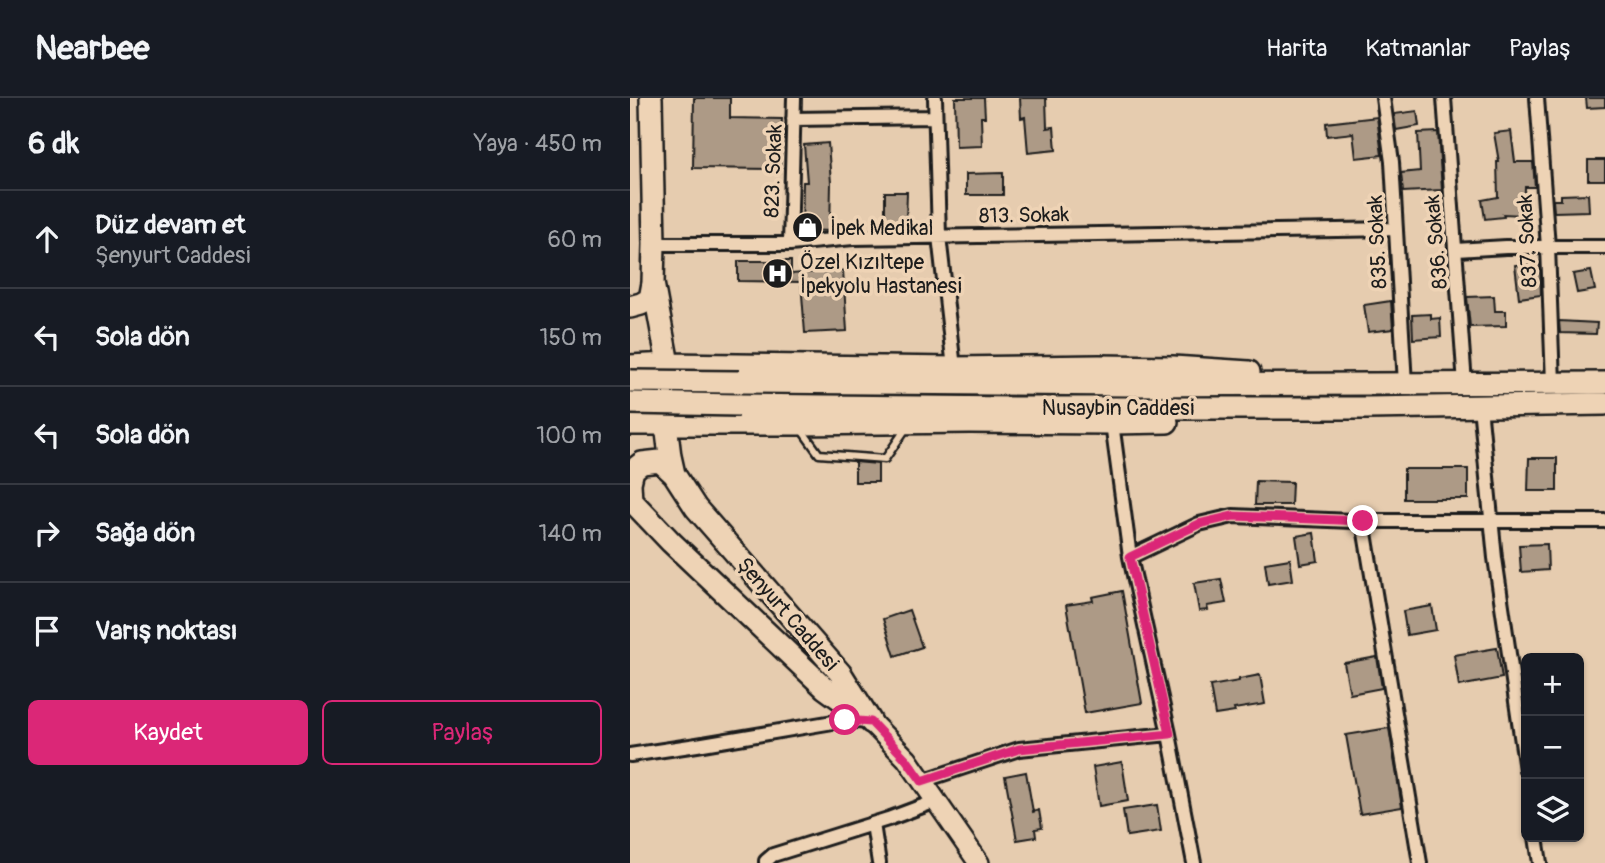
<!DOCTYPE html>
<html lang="tr">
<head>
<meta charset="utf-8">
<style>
  :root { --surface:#171b24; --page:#20242c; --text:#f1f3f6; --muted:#9ea1a6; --line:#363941; --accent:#db2777 }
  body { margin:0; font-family:Pangolin,sans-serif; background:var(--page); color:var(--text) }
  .controls { position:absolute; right:21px; bottom:21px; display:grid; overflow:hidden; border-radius:10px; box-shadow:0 2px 5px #0004 }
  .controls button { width:63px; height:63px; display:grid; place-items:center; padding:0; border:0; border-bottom:2px solid var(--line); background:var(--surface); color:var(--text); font:35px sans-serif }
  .stop { position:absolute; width:21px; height:21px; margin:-16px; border:5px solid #db2777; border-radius:50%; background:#fff }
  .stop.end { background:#db2777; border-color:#fff; box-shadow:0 2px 7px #0008 }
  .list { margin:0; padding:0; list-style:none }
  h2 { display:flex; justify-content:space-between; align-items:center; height:91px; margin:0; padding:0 28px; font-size:30px }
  h2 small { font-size:23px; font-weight:400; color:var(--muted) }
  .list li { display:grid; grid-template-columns:46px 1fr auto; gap:21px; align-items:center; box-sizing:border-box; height:98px; padding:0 28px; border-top:2px solid var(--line) }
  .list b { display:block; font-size:26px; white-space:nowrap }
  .list p { margin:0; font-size:23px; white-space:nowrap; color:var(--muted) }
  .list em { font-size:23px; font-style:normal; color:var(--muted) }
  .actions { display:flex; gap:14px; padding:21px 28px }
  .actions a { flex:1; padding:16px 0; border:2px solid var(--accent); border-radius:10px; text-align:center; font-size:24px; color:var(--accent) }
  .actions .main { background:var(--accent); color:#fff }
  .icon { flex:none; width:38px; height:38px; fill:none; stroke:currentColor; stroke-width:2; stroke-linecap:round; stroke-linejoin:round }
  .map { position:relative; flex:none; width:975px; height:765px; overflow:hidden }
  header { display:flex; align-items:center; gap:42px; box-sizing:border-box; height:98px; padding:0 35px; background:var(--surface); border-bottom:2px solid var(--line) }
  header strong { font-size:33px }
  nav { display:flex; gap:38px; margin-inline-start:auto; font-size:24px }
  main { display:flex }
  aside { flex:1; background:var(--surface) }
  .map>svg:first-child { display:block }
</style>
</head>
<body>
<header>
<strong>Nearbee</strong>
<nav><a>Harita</a><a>Katmanlar</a><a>Paylaş</a></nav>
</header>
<main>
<aside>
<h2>6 dk<small>Yaya · 450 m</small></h2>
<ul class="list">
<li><svg class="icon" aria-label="ahead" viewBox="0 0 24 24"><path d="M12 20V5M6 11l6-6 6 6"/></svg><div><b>Düz devam et</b><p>Şenyurt Caddesi</p></div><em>60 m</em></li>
<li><svg class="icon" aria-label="left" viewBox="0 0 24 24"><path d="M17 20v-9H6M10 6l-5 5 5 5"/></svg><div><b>Sola dön</b></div><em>150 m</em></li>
<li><svg class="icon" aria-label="left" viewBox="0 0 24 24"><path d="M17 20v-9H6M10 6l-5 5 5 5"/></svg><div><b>Sola dön</b></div><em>100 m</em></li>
<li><svg class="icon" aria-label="right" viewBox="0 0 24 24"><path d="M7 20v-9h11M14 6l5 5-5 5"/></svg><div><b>Sağa dön</b></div><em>140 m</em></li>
<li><svg class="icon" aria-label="arrive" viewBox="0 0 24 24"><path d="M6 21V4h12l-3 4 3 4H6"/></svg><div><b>Varış noktası</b></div></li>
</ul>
<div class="actions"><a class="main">Kaydet</a><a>Paylaş</a></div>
</aside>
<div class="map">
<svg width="975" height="765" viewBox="0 0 975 765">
  <rect width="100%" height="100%" fill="#e6ccaf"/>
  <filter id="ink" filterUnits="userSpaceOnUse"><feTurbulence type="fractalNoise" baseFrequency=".0143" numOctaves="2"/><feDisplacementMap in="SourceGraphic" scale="14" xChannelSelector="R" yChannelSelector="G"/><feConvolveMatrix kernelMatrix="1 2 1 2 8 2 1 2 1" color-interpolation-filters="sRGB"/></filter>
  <g filter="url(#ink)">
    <path fill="#ad9a86" stroke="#1c1c1c" stroke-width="2" d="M64,0h36v20l52,1 -2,50 -87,-1z
      M325,0h29l1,19h-4l1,29 -26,1z
      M390,0h26l1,30 7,-1 2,23 -28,3 -3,-36 -4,1z
      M956,0h19v9l-18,1z
      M787,13l2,15 -23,4 -2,-16z
      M747,19l5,38 -26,3 -3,-25 -26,3 -1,-13z
      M881,33l4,31h18l2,25h-10l-1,28 -21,-1 1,3 -19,2 -3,-19 16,-3 -1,-35h2l-5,-29z
      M808,34l4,58 -39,2 -2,-19 19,-2 -2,-38z
      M198,45l3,40 -1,48 -28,-1 1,-48h4l-3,-37z
      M958,62h17v20h-17z
      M373,75v22h-37v-21z
      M255,94h22l-1,30h-21z
      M958,96l1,17 -35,1 -1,-12h8v-5z
      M108,163h53v13l52,-4 4,61 -42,2 -4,-51 -63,-1z
      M910,164l1,33 -22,3 -4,-33z
      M961,173l4,19 -18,3 -4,-19z
      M864,198l1,15h11v15l-36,1 -3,-30z
      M761,203l2,28 -25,3 -4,-27z
      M801,216v5l9,-1 1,19 -28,2 -1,-24z
      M929,223l38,2 -1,11 -36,-1z
      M899,360h28v33h-29z
      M225,364l23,2v18h-23z
      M774,371h64v30h-64z
      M626,383l36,1 -1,23h-36z
      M684,435l4,28 -18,3 -4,-28z
      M917,446l1,26 -27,2 -2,-27z
      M660,461l3,21 -25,4 -3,-21z
      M591,481l5,24 -19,3 1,4 -9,1 -5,-28z
      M492,493l20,112 -57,10 -19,-108 27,-4 -1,-4z
      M802,508l4,24 -29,5 -4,-24z
      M279,512l13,37 -27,9 -12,-37z
      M867,550l5,30 -43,8 -5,-31z
      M747,559l5,31 -32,6 -6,-31z
      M630,577l5,29 -31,5 1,3 -20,3 -5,-29 29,-5v-2z
      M759,630l13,79 -42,7 -14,-79z
      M492,664l6,39 -29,5 -6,-39z
      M396,674l7,40 6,-2 3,18 -7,1 1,8 -19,3 -12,-64z
      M527,707l4,26 -34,5 -4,-26z"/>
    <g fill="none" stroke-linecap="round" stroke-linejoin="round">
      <defs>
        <path id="service" d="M171,331l18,25 66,5 22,-32"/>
        <path id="minor" d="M305,0l4,138 15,132
          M753,0l9,64 13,222
          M814,0l21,286
          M907,0l11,149 5,136
          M163,21l142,-2
          M24,146h136l63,-6 543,-9
          M160,146l4,-146
          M826,152l50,-3h99
          M850,308l15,152 31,212
          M482,325l18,134 39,177 25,129
          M733,423l57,342
          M500,459l69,-33 34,-8 120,5h252
          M0,657l67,-10 148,-25 23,2
          M292,683l97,-32 150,-15
          M243,726l6,39
          M906,739l4,26
          M136,765v-2l7,-6 115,-36 48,-18"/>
        <path id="primary" d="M241,624l36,37 72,104"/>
        <path id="trunk" d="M21,0l3,146 -1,39 15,81v14
          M0,209l11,-3 9,-5 3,-16
          M0,268l38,-2 286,4 145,-2 74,1 76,5
          M109,284l392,3 474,-2
          M109,307l275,3h354l237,-4
          M37,312l-1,14 4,32 4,18 22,34 145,166 30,48
          M0,326h168l172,-2 142,1 55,-1
          M0,401l41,43 154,146 36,26
          M1,403l-1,-18 3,-13 9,-7 18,-2 14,13"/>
      </defs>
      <use href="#service" stroke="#1c1c1c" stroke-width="11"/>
      <use href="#minor" stroke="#1c1c1c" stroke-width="18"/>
      <use href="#primary" stroke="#1c1c1c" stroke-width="24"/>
      <use href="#trunk" stroke="#1c1c1c" stroke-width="26"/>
      <use href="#service" stroke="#eed3b5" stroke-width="6"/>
      <use href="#minor" stroke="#eed3b5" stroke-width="12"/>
      <use href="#primary" stroke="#eed3b5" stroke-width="19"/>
      <use href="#trunk" stroke="#eed3b5" stroke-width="21"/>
      <defs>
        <path id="trunk-bridge" d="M0,283l109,1
          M0,305l109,2"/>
      </defs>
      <use href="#trunk-bridge" stroke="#1c1c1c" stroke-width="26" stroke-linecap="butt"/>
      <use href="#trunk-bridge" stroke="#eed3b5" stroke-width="21"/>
    </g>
  </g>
  <g fill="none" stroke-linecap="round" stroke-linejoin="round" filter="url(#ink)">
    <path stroke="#db2777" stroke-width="9" d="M215,622l26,2 35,37 16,22 97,-32 151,-15 -40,-177 69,-33 34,-8 130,5"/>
  </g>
  <defs>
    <symbol id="shop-disc" viewBox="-11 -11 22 22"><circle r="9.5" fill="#1c1c1c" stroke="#eed3b5"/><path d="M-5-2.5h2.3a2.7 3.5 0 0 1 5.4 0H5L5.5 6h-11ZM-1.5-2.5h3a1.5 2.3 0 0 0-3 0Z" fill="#fff"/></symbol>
    <symbol id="hospital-disc" viewBox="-11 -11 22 22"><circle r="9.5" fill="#1c1c1c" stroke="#eed3b5"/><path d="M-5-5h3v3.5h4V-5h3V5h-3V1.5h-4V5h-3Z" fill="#fff"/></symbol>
  </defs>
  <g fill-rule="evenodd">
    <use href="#shop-disc" x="160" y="112" width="35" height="35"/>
    <use href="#hospital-disc" x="130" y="158" width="35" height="35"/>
  </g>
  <g text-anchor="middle" stroke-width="7" stroke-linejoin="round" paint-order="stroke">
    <g font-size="21" fill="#1c1c1c" stroke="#eed3b5">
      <text transform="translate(143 73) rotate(-88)" y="7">823. Sokak</text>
      <text transform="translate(394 117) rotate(-1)" y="7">813. Sokak</text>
      <text transform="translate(897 143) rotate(-93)" y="7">837. Sokak</text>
      <text transform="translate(747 144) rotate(-93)" y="7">835. Sokak</text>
      <text transform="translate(806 144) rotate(-95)" y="7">836. Sokak</text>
      <text x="488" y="317">Nusaybin Caddesi</text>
      <text transform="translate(158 516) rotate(49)" y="7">Şenyurt Caddesi</text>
    </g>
    <g font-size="21" fill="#1c1c1c" stroke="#eed3b5" text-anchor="start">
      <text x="200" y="137">İpek Medikal</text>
      <text x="170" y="171">Özel Kızıltepe<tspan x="170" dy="24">İpekyolu Hastanesi</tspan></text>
    </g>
  </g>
</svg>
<div class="controls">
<button>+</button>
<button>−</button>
<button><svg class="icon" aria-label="layers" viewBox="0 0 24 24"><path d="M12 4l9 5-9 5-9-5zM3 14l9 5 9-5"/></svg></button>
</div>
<div class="stop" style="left:215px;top:622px"></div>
<div class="stop end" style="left:733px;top:423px"></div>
</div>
</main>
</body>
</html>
